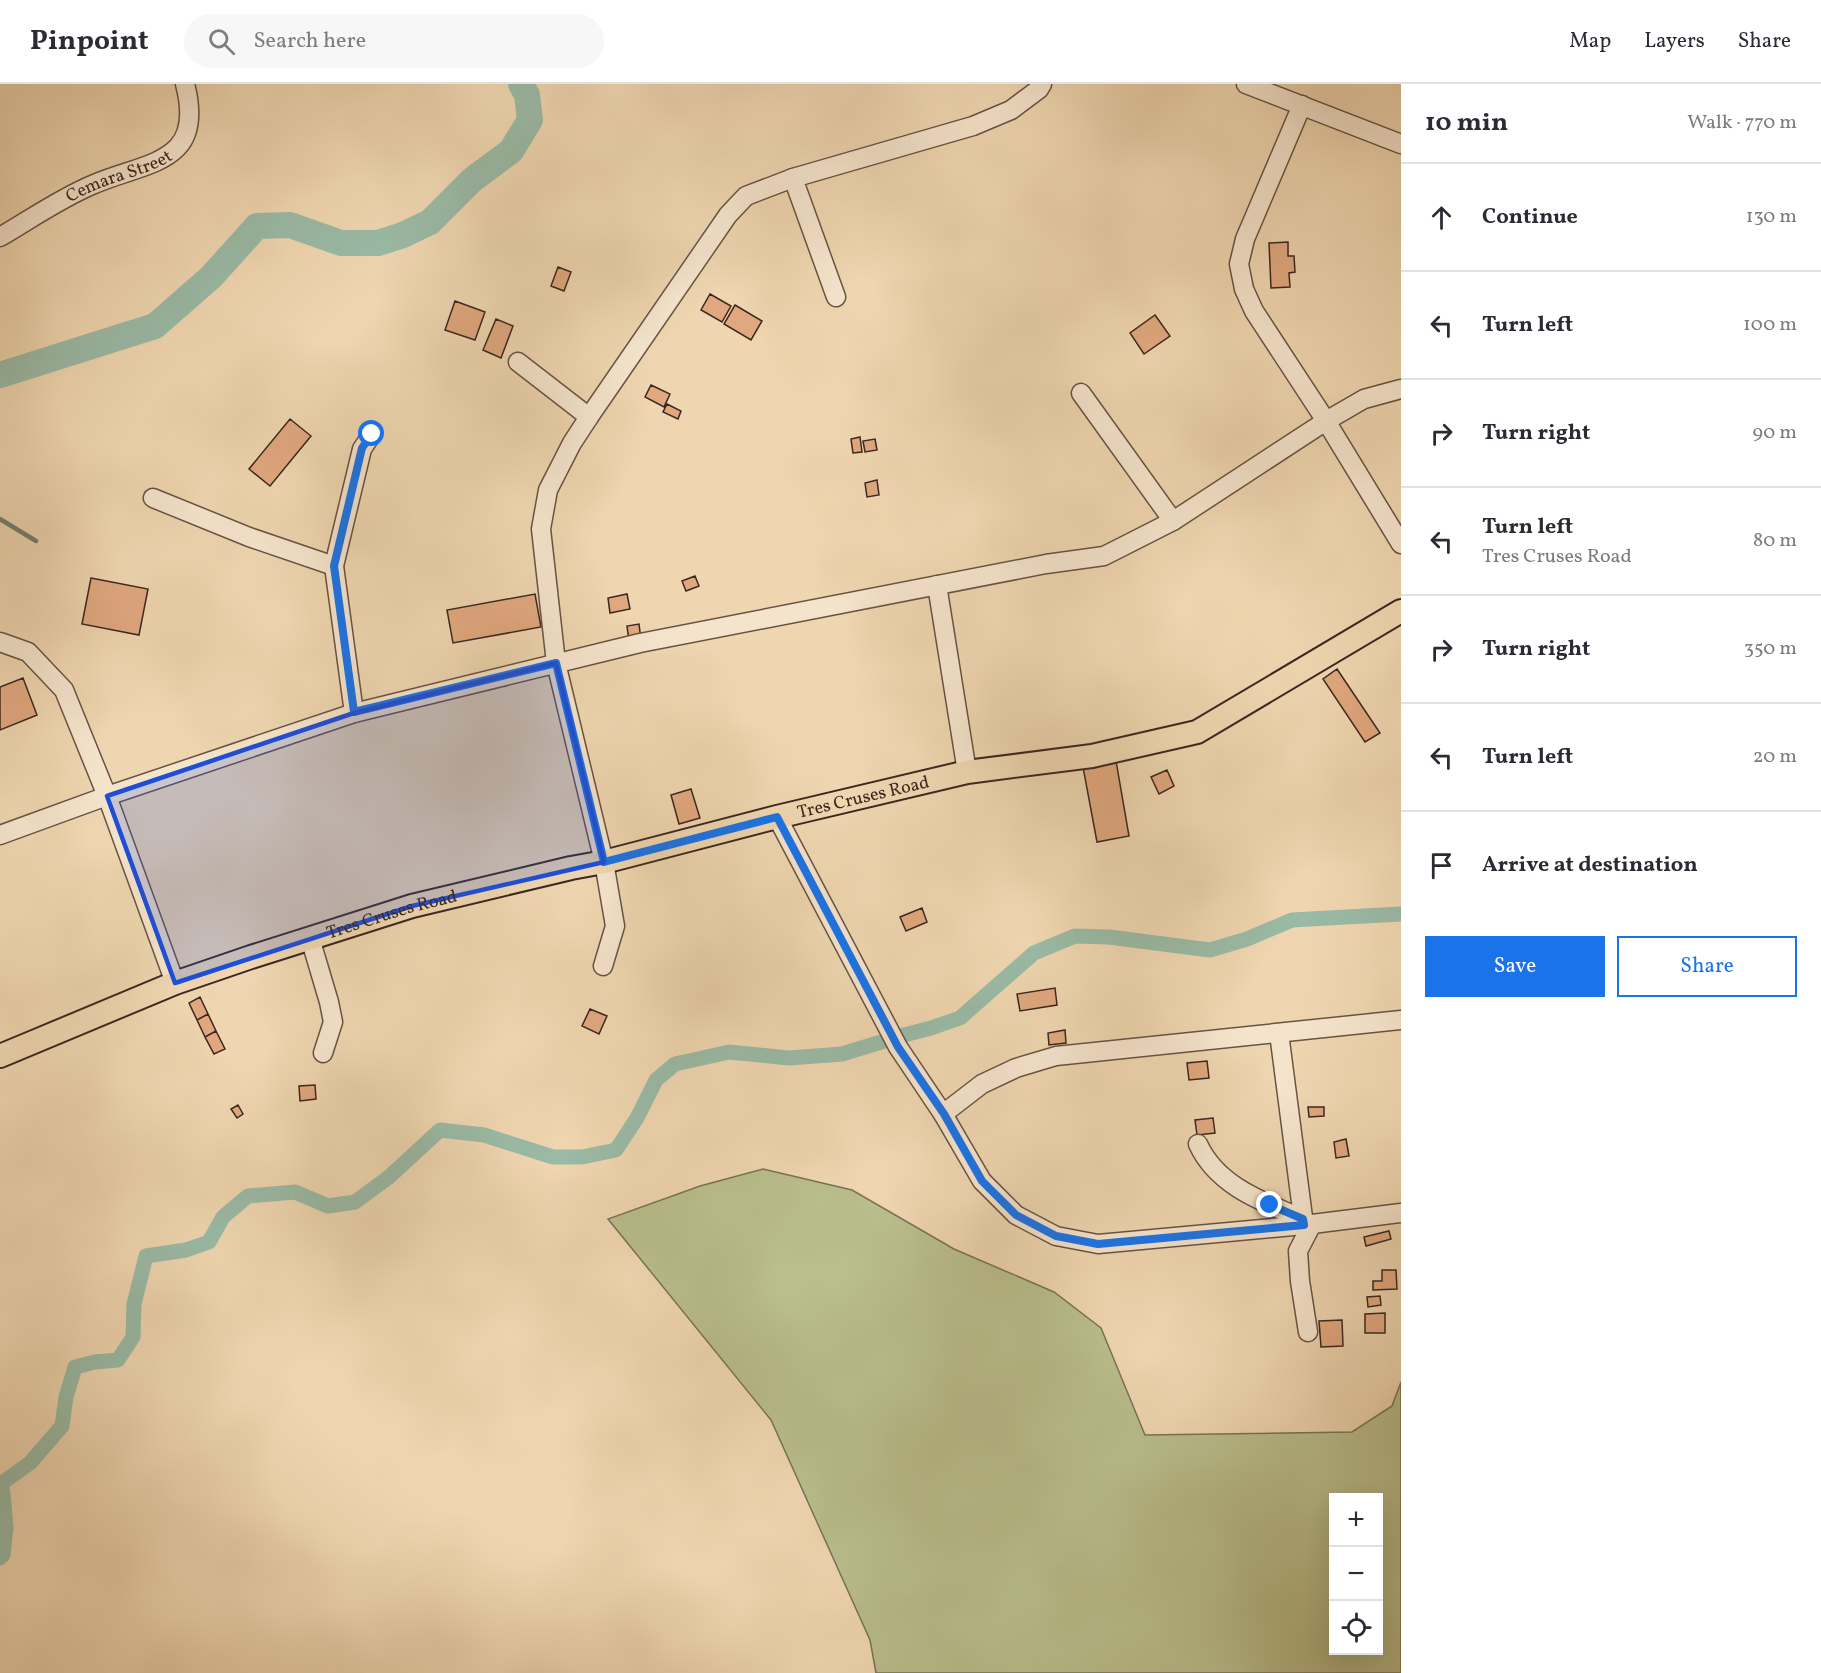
<!DOCTYPE html>
<html lang="en">
<head>
<meta charset="utf-8">
<style>
  :root { --surface:#fff; --page:#f7f7f7; --text:#2b2b33; --muted:#7c7c81; --line:#e1e1e2; --accent:#1a73e8 }
  body { margin:0; font-family:Vollkorn,serif; background:var(--page); color:var(--text) }
  .controls { position:absolute; right:18px; bottom:18px; display:grid; overflow:hidden; border-radius:0px; box-shadow:0 6px 24px #0002 }
  .controls button { width:54px; height:54px; display:grid; place-items:center; padding:0; border:0; border-bottom:2px solid var(--line); background:var(--surface); color:var(--text); font:30px sans-serif }
  .stop { position:absolute; width:18px; height:18px; margin:-14px; border:4px solid #1a73e8; border-radius:50%; background:#fff }
  .stop.end { background:#1a73e8; border-color:#fff; box-shadow:0 2px 6px #0008 }
  .list { margin:0; padding:0; list-style:none }
  h2 { display:flex; justify-content:space-between; align-items:center; height:78px; margin:0; padding:0 24px; font-size:26px }
  h2 small { font-size:20px; font-weight:400; color:var(--muted) }
  .list li { display:grid; grid-template-columns:39px 1fr auto; gap:18px; align-items:center; box-sizing:border-box; height:108px; padding:0 24px; border-top:2px solid var(--line) }
  .list b { display:block; font-size:22px; white-space:nowrap }
  .list p { margin:0; font-size:20px; white-space:nowrap; color:var(--muted) }
  .list em { font-size:20px; font-style:normal; color:var(--muted) }
  .actions { display:flex; gap:12px; padding:18px 24px }
  .actions a { flex:1; padding:14px 0; border:2px solid var(--accent); border-radius:0px; text-align:center; font-size:21px; color:var(--accent) }
  .actions .main { background:var(--accent); color:#fff }
  .icon { flex:none; width:33px; height:33px; fill:none; stroke:currentColor; stroke-width:2; stroke-linecap:round; stroke-linejoin:round }
  .map { position:relative; flex:none; width:1401px; height:1589px; overflow:hidden }
  header { display:flex; align-items:center; gap:36px; box-sizing:border-box; height:84px; padding:0 30px; background:var(--surface); border-bottom:2px solid var(--line) }
  header strong { font-size:28px }
  nav { display:flex; gap:33px; margin-inline-start:auto; font-size:21px }
  .search { width:420px; height:54px; background:var(--page); display:flex; align-items:center; gap:15px; box-sizing:border-box; padding:0 21px; border-radius:33px; color:var(--muted); font-size:22px }
  main { display:flex }
  aside { flex:1; background:var(--surface) }
  .map>svg:first-child { display:block }
</style>
</head>
<body>
<header>
<strong>Pinpoint</strong>
<div class="search"><svg class="icon" aria-label="search" viewBox="0 0 24 24"><circle cx="10" cy="10" r="6"/><path d="M15 15l6 6"/></svg>Search here</div>
<nav><a>Map</a><a>Layers</a><a>Share</a></nav>
</header>
<main>
<div class="map">
<svg width="1401" height="1589" viewBox="0 0 1401 1589">
  <rect width="100%" height="100%" fill="#efd6b0"/>
  <filter id="stains"><feTurbulence type="fractalNoise" baseFrequency=".00333" numOctaves="4"/><feColorMatrix values="0 0 0 0 .2 0 0 0 0 .09 0 0 0 0 .02 0 0 0 .5 -.17"/></filter>
  <radialGradient id="worn" r=".72"><stop offset=".6" stop-color="#630" stop-opacity="0"/><stop offset="1" stop-color="#630" stop-opacity=".3"/></radialGradient>
  <path fill="#b9be8c" stroke="#7a7256" stroke-width="1.5" fill-rule="evenodd" d="M763,1085l89,21 102,59 100,43 47,36 44,107 207,-3 40,-26 9,-24v291h-525l-6,-33 -99,-220 -163,-201 92,-33zM1334,1414h44v152h-44z"/>
  <path fill="#9abaa6" stroke="#747f70" stroke-width="1.5" d="M155,242l-155,57v-8z"/>
  <g fill="none" stroke-linecap="round" stroke-linejoin="round">
    <path stroke="#747f70" stroke-width="4.5" d="M0,435l36,22"/>
    <path stroke="#9abaa6" stroke-width="15" d="M0,1474l3,-3 3,-27 -4,-45 28,-20 32,-37 4,-29 9,-30 20,-5 23,-2 15,-23 1,-33 12,-48 40,-6 23,-8 14,-25 25,-21 47,-4 33,14 27,-4 34,-25 51,-47 44,5 69,22h29l34,-7 21,-32 19,-38 19,-16 54,-12 60,6 53,-4 62,-19 27,-7 29,-10 74,-65 41,-17 34,1 101,13 37,-11 45,-19 109,-6"/>
    <path stroke="#9abaa6" stroke-width="26" d="M0,291l155,-49 56,-49 46,-51 33,-1 51,18h37l25,-8 27,-13 42,-42 39,-29 19,-31 -3,-25 -6,-11"/>
  </g>
  <path fill="#e1a87f" stroke="#3a271f" stroke-width="1.5" d="M1288,158v14h6l1,16 -6,1 1,14 -19,1 -2,-45z
    M558,183l13,5 -7,19 -13,-5z
    M710,210l21,12 -9,16 -21,-12z
    M455,217l30,11 -10,28 -30,-10z
    M735,221l27,16 -11,19 -27,-16z
    M1155,231l15,21 -26,18 -14,-21z
    M496,235l17,7 -12,32 -18,-8z
    M651,301l19,9 -6,13 -19,-10z
    M667,320l14,7 -3,8 -15,-7z
    M290,335l21,17 -41,50 -21,-17z
    M860,353l2,15 -9,1 -2,-14z
    M875,355l2,11 -12,2 -2,-11z
    M877,396l2,15 -12,2 -2,-14z
    M695,492l4,10 -13,5 -4,-10z
    M91,494l57,11 -9,46 -57,-11z
    M535,510l6,33 -88,16 -6,-33z
    M627,510l3,15 -20,4 -2,-15z
    M639,540l2,16 -12,1 -2,-15z
    M1337,585l43,64 -15,9 -42,-63z
    M23,594l14,37 -37,15v-43z
    M1116,677l13,75 -32,6 -14,-75z
    M1167,686l7,16 -15,8 -8,-17z
    M691,705l9,29 -21,6 -8,-29z
    M922,824l5,14 -21,9 -6,-14z
    M1055,904l2,17 -37,6 -3,-17z
    M200,913l8,17 -11,6 -8,-17z
    M590,925l17,7 -8,18 -17,-8z
    M208,930l8,17 -11,6 -8,-17z
    M1065,946l1,13 -17,2 -1,-12z
    M216,947l9,18 -11,5 -9,-17z
    M1207,977l2,17 -20,2 -2,-17z
    M315,1001l1,14 -16,2 -1,-15z
    M238,1021l5,9 -6,4 -6,-9z
    M1308,1023h16v9l-15,1z
    M1213,1034l2,15 -18,2 -2,-15z
    M1346,1055l3,17 -13,2 -2,-16z
    M1389,1147l2,8 -25,7 -2,-9z
    M1382,1186h14l1,19 -24,1v-9h9z
    M1380,1212l1,9 -13,2 -1,-10z
    M1385,1229v20h-20v-19z
    M1342,1236l1,26 -22,1 -2,-26z"/>
  <g fill="none" stroke-linecap="round" stroke-linejoin="round">
    <defs>
      <g id="minor">
        <path d="M1246,0l155,60"/>
        <path d="M1302,21l-57,134 -6,25 5,25 10,22 72,110 75,123"/>
        <path id="s1" d="M0,153c29,-17 61,-39 92,-52 55,-24 114,-20 93,-101"/>
        <path d="M836,213l-43,-119 180,-52 38,-16 28,-21 3,-5"/>
        <path d="M518,278l71,55"/>
        <path d="M1081,309l92,128"/>
        <path d="M153,414l96,39 85,29"/>
        <path d="M937,501l30,187"/>
        <path d="M0,558l28,10 36,38 43,106 68,187"/>
        <path d="M354,629l-20,-147 28,-117 10,-15"/>
        <path d="M777,733l121,230 45,67 39,67 34,34 40,21 42,8 206,-19 97,-12"/>
        <path d="M0,751l107,-39 247,-83 286,-70 406,-79 58,-8 69,-35 153,-100 38,-22 37,-10"/>
        <path d="M310,854l19,64 4,20 -10,31"/>
        <path d="M603,882l12,-40 -11,-64 -48,-199 -15,-134 7,-39 24,-47 17,-26 139,-202 18,-19 47,-18"/>
        <path d="M1279,949l25,192"/>
        <path d="M943,1030l39,-30 34,-16 40,-12 345,-36"/>
        <path d="M1198,1060c19,42 65,58 105,75"/>
        <path d="M1308,1248l-8,-51 -2,-30 14,-27"/>
      </g>
      <g id="major">
        <path id="s2" d="M0,972l175,-73 76,-26 161,-51 159,-38 33,-6 173,-45 190,-45 125,-16 105,-24 204,-121"/>
      </g>
    </defs>
    <use href="#minor" stroke="#675343" stroke-width="21"/>
    <use href="#major" stroke="#3a271f" stroke-width="26"/>
    <use href="#minor" stroke="#f5e4cc" stroke-width="18"/>
    <use href="#major" stroke="#efd6b0" stroke-width="22"/>
  </g>
  <g fill="none" stroke-linecap="round" stroke-linejoin="round">
    <path stroke="#1a73e8" stroke-width="8" d="M372,350l-10,14 -28,118 20,146 202,-49 48,199 173,-45 121,230 46,67 38,67 34,34 40,21 42,8 206,-19 -1,-6 -33,-14"/>
  </g>
  <path fill="#1d4ed8" fill-opacity="0.2" stroke="#1d4ed8" stroke-width="4.5" stroke-linejoin="round" d="M556,579l48,199 -192,44 -237,77 -68,-187 247,-83z"/>
  <g text-anchor="middle" stroke-width="4.5" stroke-linejoin="round" paint-order="stroke">
    <g font-size="18" fill="#3a271f" stroke="#f5e4cc">
      <text dy="6" stroke="none"><textPath href="#s1" startOffset="134">Cemara Street</textPath></text>
      <text dy="6" stroke="none"><textPath href="#s2" startOffset="903">Tres Cruses Road</textPath></text>
      <text dy="6" stroke="none"><textPath href="#s2" startOffset="417">Tres Cruses Road</textPath></text>
    </g>
  </g>
  <rect width="100%" height="100%" filter="url(#stains)"/>
  <rect width="100%" height="100%" fill="url(#worn)"/>
</svg>
<div class="controls">
<button>+</button>
<button>−</button>
<button><svg class="icon" aria-label="locate" viewBox="0 0 24 24"><circle cx="12" cy="12" r="6"/><path d="M12 2v4M12 18v4M2 12h4M18 12h4"/></svg></button>
</div>
<div class="stop" style="left:372px;top:350px"></div>
<div class="stop end" style="left:1270px;top:1121px"></div>
</div>
<aside>
<h2>10 min<small>Walk · 770 m</small></h2>
<ul class="list">
<li><svg class="icon" aria-label="ahead" viewBox="0 0 24 24"><path d="M12 20V5M6 11l6-6 6 6"/></svg><div><b>Continue</b></div><em>130 m</em></li>
<li><svg class="icon" aria-label="left" viewBox="0 0 24 24"><path d="M17 20v-9H6M10 6l-5 5 5 5"/></svg><div><b>Turn left</b></div><em>100 m</em></li>
<li><svg class="icon" aria-label="right" viewBox="0 0 24 24"><path d="M7 20v-9h11M14 6l5 5-5 5"/></svg><div><b>Turn right</b></div><em>90 m</em></li>
<li><svg class="icon" aria-label="left" viewBox="0 0 24 24"><path d="M17 20v-9H6M10 6l-5 5 5 5"/></svg><div><b>Turn left</b><p>Tres Cruses Road</p></div><em>80 m</em></li>
<li><svg class="icon" aria-label="right" viewBox="0 0 24 24"><path d="M7 20v-9h11M14 6l5 5-5 5"/></svg><div><b>Turn right</b></div><em>350 m</em></li>
<li><svg class="icon" aria-label="left" viewBox="0 0 24 24"><path d="M17 20v-9H6M10 6l-5 5 5 5"/></svg><div><b>Turn left</b></div><em>20 m</em></li>
<li><svg class="icon" aria-label="arrive" viewBox="0 0 24 24"><path d="M6 21V4h12l-3 4 3 4H6"/></svg><div><b>Arrive at destination</b></div></li>
</ul>
<div class="actions"><a class="main">Save</a><a>Share</a></div>
</aside>
</main>
</body>
</html>
